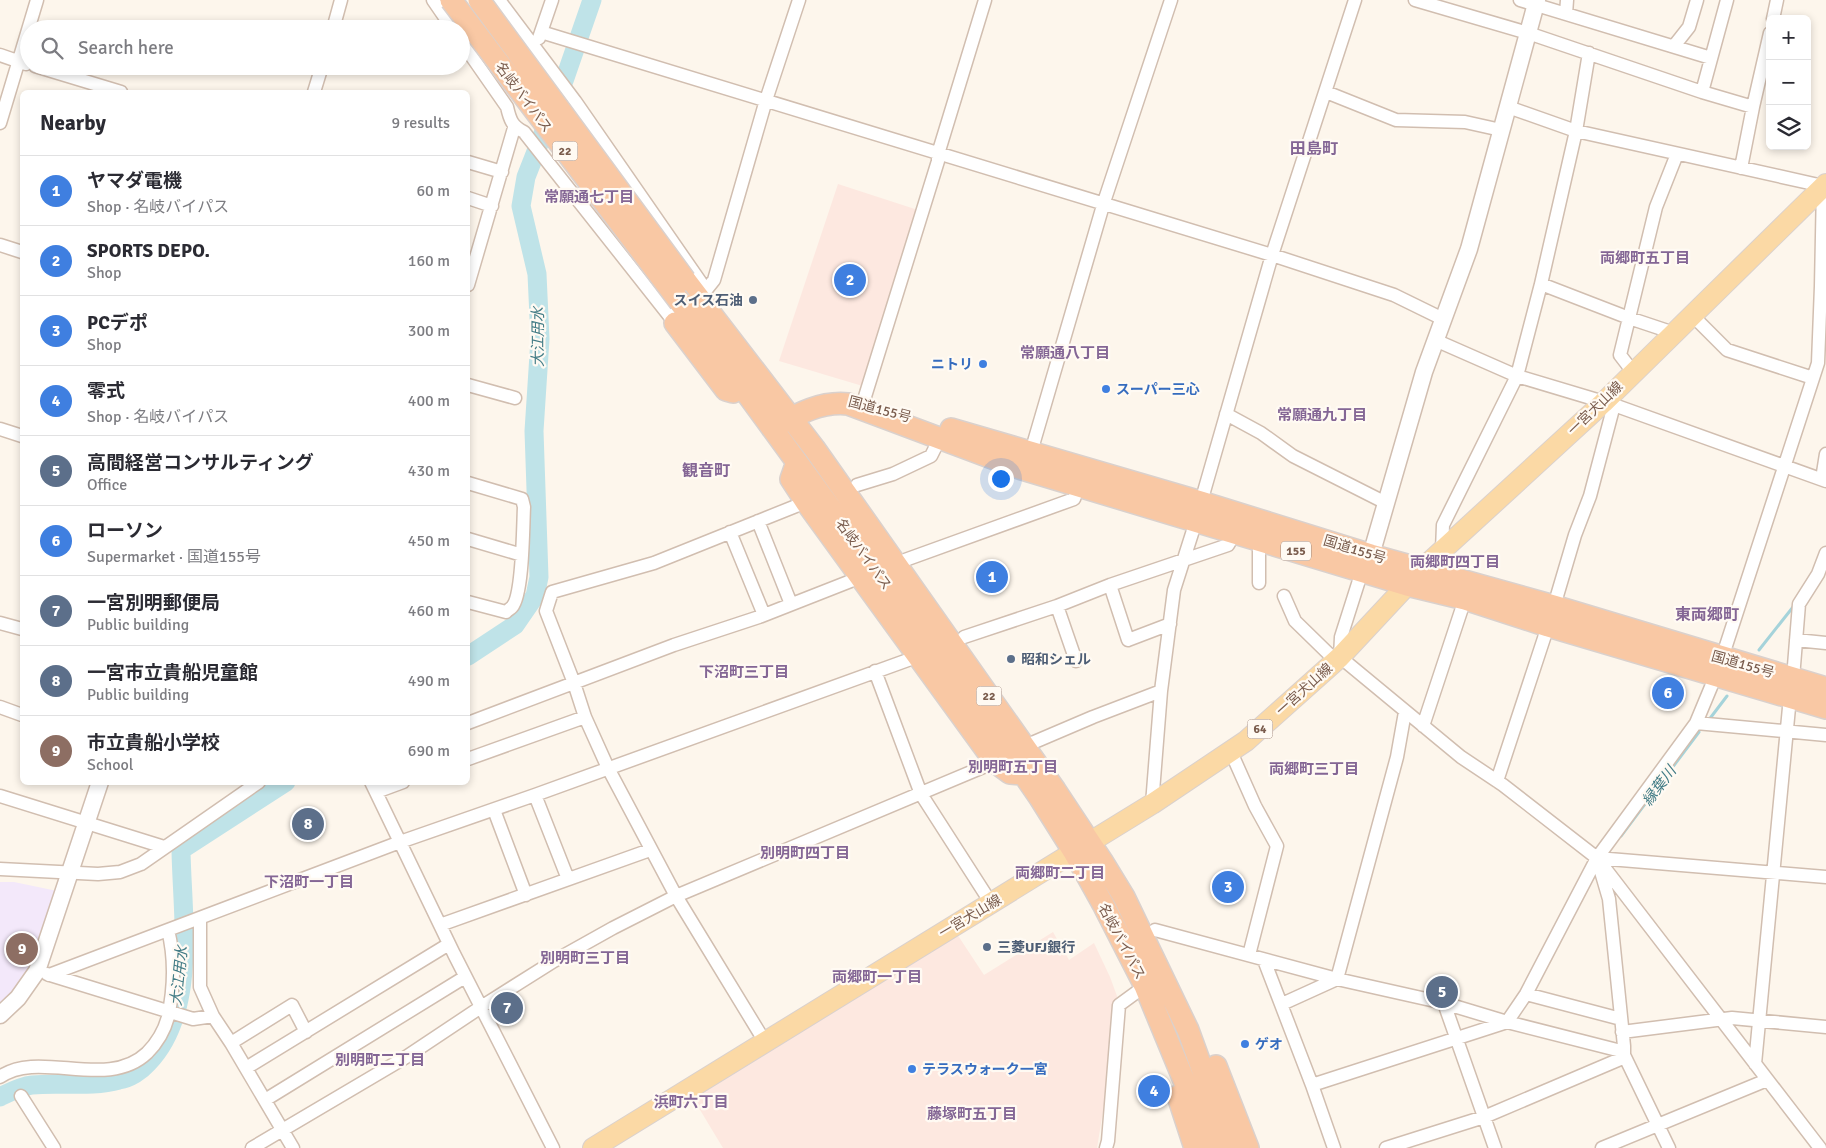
<!DOCTYPE html>
<html lang="en">
<head>
<meta charset="utf-8">
<style>
  :root { --surface:#fff; --page:#f7f7f7; --text:#2b2b33; --muted:#7c7c81; --line:#e1e1e2; --accent:#111827 }
  body { margin:0; font-family:Signika,"Noto Sans JP",sans-serif; background:var(--page); color:var(--text) }
  .controls { position:absolute; right:15px; top:15px; display:grid; overflow:hidden; border-radius:8px; box-shadow:0 2px 8px #0003 }
  .controls button { width:45px; height:45px; display:grid; place-items:center; padding:0; border:0; border-bottom:1px solid var(--line); background:var(--surface); color:var(--text); font:25px sans-serif }
  .you { position:absolute; left:1000px; top:478px; width:18px; height:18px; margin:-12px; border:4px solid #fff; border-radius:50%; background:#1a73e8; box-shadow:0 0 0 8px #1a73e833 }
  .badge { display:grid; place-items:center; width:32px; height:32px; border-radius:50%; background:var(--accent); color:#fff; font-size:16px; font-weight:700 }
  .pin { position:absolute; translate:-50% -50%; border:2px solid #fff; box-shadow:0 1px 5px #0006 }
  .list { margin:0; padding:0; list-style:none }
  h2 { display:flex; justify-content:space-between; align-items:center; height:65px; margin:0; padding:0 20px; font-size:21px }
  h2 small { font-size:16px; font-weight:400; color:var(--muted) }
  .list li { display:grid; grid-template-columns:32px 1fr auto; gap:15px; align-items:center; box-sizing:border-box; height:70px; padding:0 20px; border-top:1px solid var(--line) }
  .list b { display:block; font-size:19px; white-space:nowrap }
  .list p { margin:0; font-size:16px; white-space:nowrap; color:var(--muted) }
  .list em { font-size:16px; font-style:normal; color:var(--muted) }
  .icon { flex:none; width:28px; height:28px; fill:none; stroke:currentColor; stroke-width:2; stroke-linecap:round; stroke-linejoin:round }
  .map { position:relative; flex:none; width:1826px; height:1148px; overflow:hidden }
  .search { position:absolute; background:var(--surface); box-shadow:0 2px 8px #0003; left:20px; top:20px; width:450px; height:55px; display:flex; align-items:center; gap:12px; box-sizing:border-box; padding:0 18px; border-radius:28px; color:var(--muted); font-size:19px }
  .panel { position:absolute; background:var(--surface); box-shadow:0 2px 8px #0003; left:20px; top:90px; width:450px; height:695px; border-radius:8px }
  .map>svg:first-child { display:block }
</style>
</head>
<body>
<div class="map">
<svg width="1826" height="1148" viewBox="0 0 1826 1148">
  <rect width="100%" height="100%" fill="#fdf6ec"/>
  <path fill="#fde8e0" d="M838,184l83,27 -55,176 -87,-26z
    M953,928l31,47 69,-43 16,28 25,-17 16,34 7,19 -12,103 -8,49h-374l-32,-53z"/>
  <path fill="#f3e8fa" d="M0,882h14l48,10 -22,67 -40,48z"/>
  <g fill="none" stroke-linecap="round" stroke-linejoin="round">
    <path stroke="#a5d3da" stroke-width="3" d="M1759,650l34,-43
      M1708,721l19,-25
      M1621,836l78,-104"/>
    <path stroke="#bfe3e8" stroke-width="19" d="M468,656l47,-31 20,-29 4,-19 -5,-146 6,-92 -3,-65 -16,-68 5,-29 39,-99 27,-78
      M0,1097c10,-5 21,-11 32,-12 29,-3 59,3 87,-5 11,-2 22,-9 29,-17 50,-52 34,-147 33,-213l105,-68"/>
    <defs>
      <path id="minor" d="M433,0l20,29
        M499,0l76,101 131,189 8,-10 52,-180 33,-100
        M1415,0l113,33 174,59 51,15 -12,61
        M1520,0l191,58
        M1566,14l1,-14
        M1773,19l4,-19
        M333,29l8,-29
        M541,32l731,223 122,40 49,24
        M539,38l13,-38
        M461,41l46,66c3,13 5,19 17,25l151,191
        M1674,46l15,-19 8,-27
        M0,55l26,9
        M35,66l86,26
        M314,92l8,-26
        M1326,92l70,28 69,2 36,8
        M1702,92l25,-92
        M1508,107l68,24 247,55 -2,100 -3,77 -96,295
        M1753,107l17,-74
        M0,123l37,-123
        M468,162l34,10
        M468,198l24,8
        M0,245l22,7
        M1541,284l88,34 45,15
        M468,285l46,-157
        M1692,315l35,35 86,28
        M1435,340l82,36 97,29 212,76
        M1633,372l-13,-17 36,-148 21,-53
        M468,385l47,13
        M863,403l75,-242v-7l47,-154
        M1226,414l35,19 32,23 93,47
        M0,429l22,7
        M1031,452l73,-250 67,-202
        M1822,479l4,-25
        M468,483l54,16 2,8c-1,19 -1,88 -12,100 -2,2 -4,3 -6,5l-38,-10
        M857,485l36,-11 38,-18 9,-18
        M1201,502l71,-247 83,-255
        M758,521l33,83
        M730,532l34,83
        M468,539l54,16
        M1442,550l1,-25 74,-149 24,-92 35,-153 13,-78
        M905,560l169,-61 5,-14
        M1362,571l-21,66 -1,20 121,100 42,28 94,73 223,290
        M1259,583v-43
        M1110,585l18,55 42,-16
        M1284,596l11,25 41,40
        M1057,606l19,55
        M1554,606l21,-71 15,-39 24,-91
        M0,623l22,6
        M964,637l93,-31 53,-21 118,-40 7,-12
        M1796,640l30,3
        M875,671l46,123 70,109
        M1793,678l6,-74 19,-30 8,-21
        M0,707l22,8
        M468,723l206,-78 85,-28 102,-40
        M1696,723l130,12
        M1423,726l42,-127
        M1025,746l68,-29 68,-26
        M1231,752l24,54 22,40 -28,109
        M468,759l117,-42
        M1497,781l51,-155
        M371,782l83,172 99,194
        M376,792l27,-10
        M535,795l33,84
        M0,796l164,51
        M1152,804l9,-113 13,-101 22,-69
        M494,810l32,85
        M0,869l98,5 22,-2 21,-8 118,-82
        M200,918v69l13,29
        M440,925l210,-75
        M1155,930l182,49 107,24 63,19 114,29 4,6 44,91
        M1264,960l48,125 22,63
        M47,974l146,45 20,-3 18,27 62,105
        M49,975l351,-133 135,-47 384,-139
        M1526,994l95,25
        M1444,1003l51,145
        M1282,1004l55,-25 60,-222 8,-45
        M1622,1032l110,-14 94,9
        M765,1042l-89,-146 -68,-128 -23,-51 -11,-34 -28,-72 6,-19 102,-29 152,-61
        M231,1043l61,-38 14,27
        M1624,1055v-9l-15,-147 -12,-41 229,19
        M1755,1064l35,-367
        M246,1068l203,-124
        M0,1077c39,-28 107,14 147,-24 11,-11 17,-21 21,-36 6,-28 7,-59 0,-87
        M1312,1085l195,-63 19,-28 71,-136 99,-135 20,-48
        M21,1096l33,52
        M265,1100l200,-123
        M252,1148l154,-91 75,-50 73,-46 59,-33 63,-32 319,-134
        M1106,1148l2,-7 11,-136 26,-19
        M1386,1148l98,-31 141,-60
        M1602,1148l165,-68"/>
      <path id="tertiary" d="M1371,555l53,-183 45,-123 68,-249
        M0,1015l18,-17 19,-27 63,-189"/>
      <path id="primary" d="M593,1148l559,-344 94,-63 94,-84 83,-89 180,-165 223,-219"/>
      <path id="trunk" d="M685,280l129,168 241,342 47,71 22,36 64,133 43,118
        M680,302l320,438 40,58 34,54 30,54 41,80 67,162
        M675,323l51,67 7,2
        M772,428c24,-13 48,-27 76,-24l171,64 388,117 58,14 83,27 278,82
        M951,429l250,73 170,53 183,51 272,82
        M797,462l-6,17 15,23 189,260 15,11 13,1
        M1216,1066l32,82
        M1178,1096l17,52"/>
    </defs>
    <use href="#minor" stroke="#d1beb0" stroke-width="15"/>
    <use href="#tertiary" stroke="#d1beb0" stroke-width="19"/>
    <use href="#primary" stroke="#dad1cd" stroke-width="22"/>
    <use href="#trunk" stroke="#dad1cd" stroke-width="24"/>
    <use href="#minor" stroke="#fff" stroke-width="12"/>
    <use href="#tertiary" stroke="#fff" stroke-width="16"/>
    <use href="#primary" stroke="#fbd9a5" stroke-width="20"/>
    <use href="#trunk" stroke="#f9c8a4" stroke-width="21"/>
    <defs>
      <path id="trunk-bridge" d="M451,0l229,302
        M479,0l206,280"/>
    </defs>
    <use href="#trunk-bridge" stroke="#dad1cd" stroke-width="24" stroke-linecap="butt"/>
    <use href="#trunk-bridge" stroke="#f9c8a4" stroke-width="21"/>
  </g>
  <g fill="#5c6f8a" stroke="#fffaf3" stroke-width="2">
    <circle cx="753" cy="300" r="5"/>
    <circle cx="1011" cy="659" r="5"/>
    <circle cx="987" cy="947" r="5"/>
  </g>
  <g fill="#3f7fe0" stroke="#fffaf3" stroke-width="2">
    <circle cx="983" cy="364" r="5"/>
    <circle cx="1106" cy="389" r="5"/>
    <circle cx="1245" cy="1044" r="5"/>
    <circle cx="912" cy="1069" r="5"/>
  </g>
  <g text-anchor="middle" stroke-width="4.5" stroke-linejoin="round" paint-order="stroke">
    <g fill="#fffaf3" stroke="#a28b7f" stroke-width="1">
      <rect x="552.5" y="141.5" width="25" height="19" rx="4"/>
      <rect x="1281" y="541.5" width="30" height="19" rx="4"/>
      <rect x="976.5" y="686.5" width="25" height="19" rx="4"/>
      <rect x="1247.5" y="719.5" width="25" height="19" rx="4"/>
    </g>
    <g font-size="12" font-weight="bold" fill="#7a5c4d">
      <text x="565" y="155">22</text>
      <text x="1296" y="555">155</text>
      <text x="989" y="700">22</text>
      <text x="1260" y="733">64</text>
    </g>
    <g font-size="14" fill="#7a5c4d" stroke="#fffaf3">
      <text transform="translate(524 97) rotate(53)" y="5">名岐バイパス</text>
      <text transform="translate(1595 408) rotate(-44)" y="5">一宮犬山線</text>
      <text transform="translate(880 409) rotate(15)" y="5">国道155号</text>
      <text transform="translate(1355 549) rotate(17)" y="5">国道155号</text>
      <text transform="translate(864 554) rotate(54)" y="5">名岐バイパス</text>
      <text transform="translate(1743 664) rotate(16)" y="5">国道155号</text>
      <text transform="translate(1304 689) rotate(-42)" y="5">一宮犬山線</text>
      <text transform="translate(970 916) rotate(-31)" y="5">一宮犬山線</text>
      <text transform="translate(1122 941) rotate(62)" y="5">名岐バイパス</text>
    </g>
    <g font-size="14" font-weight="bold" fill="#4e5e75" stroke="#fffaf3" text-anchor="start">
      <text x="743" y="305" text-anchor="end">スイス石油</text>
      <text x="1021" y="664">昭和シェル</text>
      <text x="997" y="952">三菱UFJ銀行</text>
    </g>
    <g font-size="14" font-weight="bold" fill="#366cbe" stroke="#fffaf3" text-anchor="start">
      <text x="973" y="369" text-anchor="end">ニトリ</text>
      <text x="1116" y="394">スーパー三心</text>
      <text x="1255" y="1049">ゲオ</text>
      <text x="922" y="1074">テラスウォーク一宮</text>
    </g>
    <g font-size="15" font-weight="bold" fill="#846695" stroke="#fffaf3">
      <text x="589" y="202">常願通七丁目</text>
      <text x="1645" y="263">両郷町五丁目</text>
      <text x="1065" y="358">常願通八丁目</text>
      <text x="1322" y="420">常願通九丁目</text>
      <text x="1455" y="567">両郷町四丁目</text>
      <text x="744" y="677">下沼町三丁目</text>
      <text x="1013" y="772">別明町五丁目</text>
      <text x="1314" y="774">両郷町三丁目</text>
      <text x="805" y="858">別明町四丁目</text>
      <text x="1060" y="878">両郷町二丁目</text>
      <text x="309" y="887">下沼町一丁目</text>
      <text x="585" y="963">別明町三丁目</text>
      <text x="877" y="982">両郷町一丁目</text>
      <text x="380" y="1065">別明町二丁目</text>
      <text x="691" y="1107">浜町六丁目</text>
      <text x="972" y="1119">藤塚町五丁目</text>
    </g>
    <g font-size="15" font-style="italic" fill="#437c86" stroke="#fffaf3">
      <text transform="translate(538 337) rotate(-90)" y="5">大江用水</text>
      <text transform="translate(1659 786) rotate(-53)" y="5">縁葉川</text>
      <text transform="translate(179 976) rotate(-84)" y="5">大江用水</text>
    </g>
    <g font-size="16" font-weight="bold" fill="#846695" stroke="#fffaf3">
      <text x="1314" y="154">田島町</text>
      <text x="706" y="476">観音町</text>
      <text x="1707" y="620">東両郷町</text>
    </g>
  </g>
</svg>
<div class="controls">
<button>+</button>
<button>−</button>
<button><svg class="icon" aria-label="layers" viewBox="0 0 24 24"><path d="M12 4l9 5-9 5-9-5zM3 14l9 5 9-5"/></svg></button>
</div>
<div class="you"></div>
<div class="pin badge" style="left:992px;top:577px;background:#3f7fe0">1</div>
<div class="pin badge" style="left:850px;top:280px;background:#3f7fe0">2</div>
<div class="pin badge" style="left:1228px;top:887px;background:#3f7fe0">3</div>
<div class="pin badge" style="left:1154px;top:1091px;background:#3f7fe0">4</div>
<div class="pin badge" style="left:1442px;top:992px;background:#5c6f8a">5</div>
<div class="pin badge" style="left:1668px;top:693px;background:#3f7fe0">6</div>
<div class="pin badge" style="left:507px;top:1008px;background:#5c6f8a">7</div>
<div class="pin badge" style="left:308px;top:824px;background:#5c6f8a">8</div>
<div class="pin badge" style="left:22px;top:949px;background:#8d6e63">9</div>
<div class="search"><svg class="icon" aria-label="search" viewBox="0 0 24 24"><circle cx="10" cy="10" r="6"/><path d="M15 15l6 6"/></svg>Search here</div>
<section class="panel">
<h2>Nearby<small>9 results</small></h2>
<ul class="list">
<li><span class="badge" style="background:#3f7fe0">1</span><div><b>ヤマダ電機</b><p>Shop · 名岐バイパス</p></div><em>60 m</em></li>
<li><span class="badge" style="background:#3f7fe0">2</span><div><b>SPORTS DEPO.</b><p>Shop</p></div><em>160 m</em></li>
<li><span class="badge" style="background:#3f7fe0">3</span><div><b>PCデポ</b><p>Shop</p></div><em>300 m</em></li>
<li><span class="badge" style="background:#3f7fe0">4</span><div><b>零式</b><p>Shop · 名岐バイパス</p></div><em>400 m</em></li>
<li><span class="badge" style="background:#5c6f8a">5</span><div><b>高間経営コンサルティング</b><p>Office</p></div><em>430 m</em></li>
<li><span class="badge" style="background:#3f7fe0">6</span><div><b>ローソン</b><p>Supermarket · 国道155号</p></div><em>450 m</em></li>
<li><span class="badge" style="background:#5c6f8a">7</span><div><b>一宮別明郵便局</b><p>Public building</p></div><em>460 m</em></li>
<li><span class="badge" style="background:#5c6f8a">8</span><div><b>一宮市立貴船児童館</b><p>Public building</p></div><em>490 m</em></li>
<li><span class="badge" style="background:#8d6e63">9</span><div><b>市立貴船小学校</b><p>School</p></div><em>690 m</em></li>
</ul>
</section>
</div>
</body>
</html>
